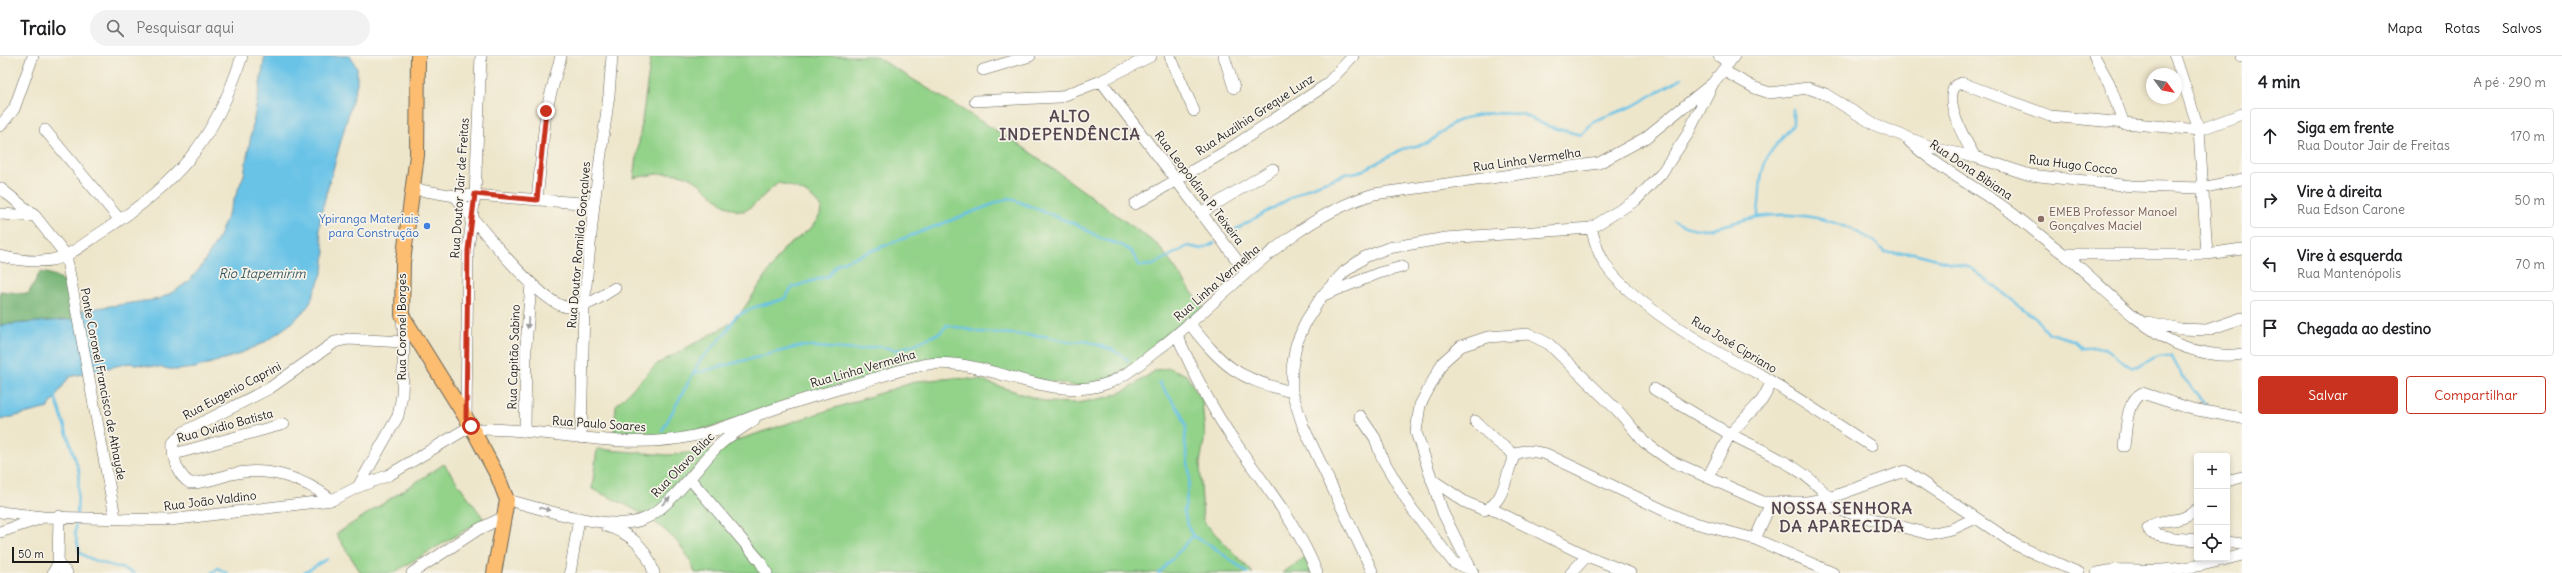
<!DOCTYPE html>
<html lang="pt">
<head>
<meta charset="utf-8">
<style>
  :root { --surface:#fff; --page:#f2f2f2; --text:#202124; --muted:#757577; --line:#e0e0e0; --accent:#c8321e }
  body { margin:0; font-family:Delius,sans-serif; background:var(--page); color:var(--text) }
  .controls { position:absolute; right:12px; bottom:12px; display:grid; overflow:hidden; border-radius:4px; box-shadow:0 2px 6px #0003 }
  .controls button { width:36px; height:36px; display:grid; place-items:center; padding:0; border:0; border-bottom:1px solid var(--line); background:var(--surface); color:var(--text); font:20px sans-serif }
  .compass { position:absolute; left:2146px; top:12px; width:36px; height:36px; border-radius:50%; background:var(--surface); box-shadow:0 2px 6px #0003; rotate:122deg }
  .scale { position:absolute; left:12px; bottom:10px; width:67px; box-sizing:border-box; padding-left:4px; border:2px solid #1c1c1c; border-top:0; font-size:11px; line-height:14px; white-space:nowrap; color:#1c1c1c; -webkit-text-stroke:3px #f7f3e8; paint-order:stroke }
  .stop { position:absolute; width:12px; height:12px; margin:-9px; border:3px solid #c8321e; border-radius:50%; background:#fff }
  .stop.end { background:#c8321e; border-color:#fff; box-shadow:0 1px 4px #0008 }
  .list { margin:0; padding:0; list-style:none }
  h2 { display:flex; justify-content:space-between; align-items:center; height:52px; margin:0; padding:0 16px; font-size:17px }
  h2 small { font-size:13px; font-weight:400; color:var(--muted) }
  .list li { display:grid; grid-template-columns:26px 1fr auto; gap:12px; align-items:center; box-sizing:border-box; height:56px; margin:0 8px 8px; padding:0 8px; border:1px solid var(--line); border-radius:4px }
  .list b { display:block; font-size:15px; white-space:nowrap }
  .list p { margin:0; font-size:13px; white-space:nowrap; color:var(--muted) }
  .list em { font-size:13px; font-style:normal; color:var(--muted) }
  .actions { display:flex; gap:8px; padding:12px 16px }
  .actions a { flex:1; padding:9px 0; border:1px solid var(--accent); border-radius:4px; text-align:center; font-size:14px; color:var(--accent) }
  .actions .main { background:var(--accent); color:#fff }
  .icon { flex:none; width:22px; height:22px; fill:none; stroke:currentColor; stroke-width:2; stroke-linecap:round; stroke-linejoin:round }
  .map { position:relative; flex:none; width:2242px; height:517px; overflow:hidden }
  header { display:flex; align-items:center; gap:24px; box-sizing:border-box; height:56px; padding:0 20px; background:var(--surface); border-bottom:1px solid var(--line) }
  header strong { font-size:19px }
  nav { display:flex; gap:22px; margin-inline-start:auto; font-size:14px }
  .search { width:280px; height:36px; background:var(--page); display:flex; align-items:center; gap:10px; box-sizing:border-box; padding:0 14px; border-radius:22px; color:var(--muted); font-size:15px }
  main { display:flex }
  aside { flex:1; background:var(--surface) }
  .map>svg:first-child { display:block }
</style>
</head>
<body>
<header>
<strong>Trailo</strong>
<div class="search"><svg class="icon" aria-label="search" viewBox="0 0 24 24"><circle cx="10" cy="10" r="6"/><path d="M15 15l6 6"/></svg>Pesquisar aqui</div>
<nav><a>Mapa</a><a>Rotas</a><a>Salvos</a></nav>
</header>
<main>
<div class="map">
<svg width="2242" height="517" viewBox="0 0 2242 517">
  <rect width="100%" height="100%" fill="#f7f3e8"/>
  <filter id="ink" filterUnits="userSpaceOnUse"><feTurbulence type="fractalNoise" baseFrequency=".025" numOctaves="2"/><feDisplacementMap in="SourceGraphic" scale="8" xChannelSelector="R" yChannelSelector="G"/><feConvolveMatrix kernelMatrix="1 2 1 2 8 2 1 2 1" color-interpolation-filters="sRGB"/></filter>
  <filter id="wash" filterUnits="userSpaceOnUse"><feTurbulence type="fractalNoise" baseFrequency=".012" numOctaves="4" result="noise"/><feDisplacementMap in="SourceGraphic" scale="16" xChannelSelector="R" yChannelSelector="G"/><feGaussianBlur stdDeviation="0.9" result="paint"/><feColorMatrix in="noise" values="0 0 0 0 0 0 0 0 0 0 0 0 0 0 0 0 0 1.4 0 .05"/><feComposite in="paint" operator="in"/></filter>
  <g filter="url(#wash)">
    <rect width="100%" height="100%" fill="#eee6cb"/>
    <path fill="#92d289" stroke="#577752" d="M651,0h224l148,91 136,99 45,63 -77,62 -46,16 -139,-25 -274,77 -54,-5 2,-29 41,-41 69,-38 12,-9 46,-68 28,-22 8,-12 1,-7c-10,-16 -25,-20 -42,-25 -10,5 -28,28 -36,28 -21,1 -39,-31 -60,-36 -16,-4 -33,0 -49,3z
      M1170,312l16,7 16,25 3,36 -5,27 3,58 50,52h-558c-15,-46 -63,-65 -103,-84l5,-40 71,6 36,-4 213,-70 38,-3 25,2 67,22 31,1 31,-6 19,-8 28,-19z
      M444,408l40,55 -91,54h-32l-25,-39z
      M1305,502l6,15h-29z"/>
    <path fill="#75b475" stroke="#486848" d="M40,216c30,3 31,23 36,47l-76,6v-34l28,3z"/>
    <path fill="#69c3e7" stroke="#427082" d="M265,0h85l7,12v15l-36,130 -2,17 6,21 -2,20 -14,34 -16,17 -28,20 -28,13 -42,13 -19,2 -47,-7 -60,14 -21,31 -48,12v-95l76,-6 7,-9 76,-11 16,-8 14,-10 12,-14 16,-26 27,-66z"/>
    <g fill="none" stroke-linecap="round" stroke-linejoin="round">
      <path stroke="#69c3e7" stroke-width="2.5" d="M1757,161c5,-22 0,-39 11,-61 6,-11 18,-20 25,-32v-15
        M1674,165c32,18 51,1 84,-4 41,-7 78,2 114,23 5,3 8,9 13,12l29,1 57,15 64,50 13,15 26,7 8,8h23c10,5 14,16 26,18 17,3 20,-16 41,-9l10,19 28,32
        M1231,176l77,-44 38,-14 16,-3 40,-22 27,-6 24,-20 12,-5 26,-5 31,1 25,12 34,9 13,-14 39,-15 49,-28
        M695,317l106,-27 57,4 21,-4 17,4 20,-6 25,-12 6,-7 32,7 65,4 26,6 16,-1 27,9 15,10
        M1159,326l22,31 5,14 -1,15 5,35 -6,35 6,19 3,5 19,10 36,27
        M54,337l25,78 -2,43
        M662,375l39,-72 24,-25 11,-18 19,-9 29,-8 9,-12 35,-11 9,-12 172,-66 68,27 25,14 19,6 10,6 9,15 13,-1 35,-19 14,3 12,-6
        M76,465l-1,13 5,19c17,12 36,11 54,20
        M212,517l6,-5 9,5
        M304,517l23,-14
        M1159,517l34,-37"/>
    </g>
  </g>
  <g filter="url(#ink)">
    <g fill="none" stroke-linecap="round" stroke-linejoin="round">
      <defs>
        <path id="minor" d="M1170,0l24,55
          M1224,0l10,32
          M1719,0l10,7
          M2094,0l15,27 15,41
          M2175,0l24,74 8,124
          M2242,0v1
          M983,14l47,-14
          M1724,15l31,17 15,5 38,-5 17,6 50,31 62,24 38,8 55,18 102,11 70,2 40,-9
          M1101,25l145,191
          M975,45l85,-4 41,-16 50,-25
          M0,70l14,-17 19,-53
          M45,74l75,90
          M1909,85c27,25 59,42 89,62 22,15 42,33 63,49 38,29 71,71 116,92 19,8 44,14 65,10
          M1975,101c-9,-15 -33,-56 -19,-72l6,-2 88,33 149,14 43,-16
          M0,132l35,28 31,39 49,262
          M414,133l41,7 20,-1 119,9
          M455,140c18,23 86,109 112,111 19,2 33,-10 48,-19
          M537,144l9,-89 15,-55
          M1135,148l88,-51 103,-68 27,-29
          M1201,157l72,-44
          M0,158l35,2
          M1591,172c3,10 6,22 11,31 18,37 118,98 156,114l113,73
          M2064,198h143l35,-5
          M0,200c17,4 34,7 51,4 19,-3 35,-18 51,-28 74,-48 113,-90 140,-176
          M1324,239l55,-22 23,-6
          M2148,266l33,7 26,1 35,-12
          M1189,267c35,44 47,55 103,69
          M1177,279c16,37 34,73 58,107 29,43 63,82 82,131
          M1654,333c25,15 50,31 76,45 36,19 73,32 99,64
          M1360,360l15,22 7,20 30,51 42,54 16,6
          M466,362l2,-168 7,-55 6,-139
          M1475,365l20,19 20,15
          M472,373c74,-2 148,23 221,7 24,-5 47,-15 70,-23 29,-11 59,-19 89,-28 25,-7 51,-17 76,-21 56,-7 120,38 174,21 22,-6 40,-24 58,-37 68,-53 128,-128 214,-154l225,-31 46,-25 68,-55
          M525,375l1,-86 5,-61
          M581,382l3,-132 10,-102 15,-109 3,-39
          M2124,390c3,-17 1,-44 18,-53l50,16 50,9
          M174,398l110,-30
          M1708,421l22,-43 32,-34 10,-18
          M690,423l70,82 7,12
          M1431,423l34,23 19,8c22,-7 21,-38 31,-55 9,-7 20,-3 31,-1l138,66 71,19 78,34
          M2227,425l15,-4
          M358,431l31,-12 82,-49
          M332,444c-28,-22 -65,-34 -100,-26 -13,3 -29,10 -42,9 -13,-8 -18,-26 -17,-40l11,-11 86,-44 65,-46 13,-3 56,3
          M507,444c34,8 105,33 137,19 23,-9 54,-52 71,-70 11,-12 26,-20 39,-29
          M1813,447l116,31 23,-5 24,-11 40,27 63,28
          M1490,452l97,48
          M2197,453c-17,17 -36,7 -49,19l3,5 23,5 23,2
          M0,456l43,5 127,3 162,-20 26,-13 40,-71 4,-21 2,-53 -2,-26
          M606,470c26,8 40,21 48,47
          M0,476l39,-13
          M1755,483l16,-36
          M2227,486l15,2
          M58,508l9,9
          M53,517l5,-9 1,-48
          M412,517l67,-44 25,-12
          M570,517l9,-55
          M1373,517l-70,-147 -11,-34v-24l4,-23 10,-24 16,-25 22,-24 21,-15 23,-9 58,-10 145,-10 45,-28 25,-26 26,-39 26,-52 21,-27
          M1473,517l-30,-60 -27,-81 4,-27 23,-43 18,-16 27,-9 41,-3 20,10 70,68 25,30 27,19 92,41h44l22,-4 76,-27 71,47
          M1571,517l16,-17 43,17
          M2097,517c24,-6 42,-2 65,-3 27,-1 54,-8 80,-15"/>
        <path id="major" d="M418,0l-1,99 -14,107 -1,53 69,111 27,51 9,23 -13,73"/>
      </defs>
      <use href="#minor" stroke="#666359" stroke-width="12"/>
      <use href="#major" stroke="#666359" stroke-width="16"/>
      <use href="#minor" stroke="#fff" stroke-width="11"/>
      <use href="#major" stroke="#fcbd6f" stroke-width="14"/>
    </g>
    <defs><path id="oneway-solid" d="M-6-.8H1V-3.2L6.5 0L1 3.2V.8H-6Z"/></defs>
    <g fill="#999">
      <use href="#oneway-solid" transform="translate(528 267) rotate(95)"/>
      <use href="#oneway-solid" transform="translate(666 445) rotate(-44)"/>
      <use href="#oneway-solid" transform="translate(545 453) rotate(14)"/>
    </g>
  </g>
  <g fill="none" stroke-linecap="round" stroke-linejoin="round" filter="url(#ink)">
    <path stroke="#c8321e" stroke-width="5" d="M471,370l-5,-8 2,-168 7,-56 62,6 9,-89"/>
  </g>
  <circle fill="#8d6e63" stroke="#f7f3e8" stroke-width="1.5" cx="2041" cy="163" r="4"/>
  <circle fill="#3f7fe0" stroke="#f7f3e8" stroke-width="1.5" cx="427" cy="170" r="4"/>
  <g text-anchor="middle" stroke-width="3.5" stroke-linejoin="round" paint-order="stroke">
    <g font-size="12" fill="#1c1c1c" stroke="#f7f3e8">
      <text transform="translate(1255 59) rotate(-33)" y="4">Rua Auzilhia Greque Lunz</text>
      <text transform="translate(1527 104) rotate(-8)" y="4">Rua Linha Vermelha</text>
      <text transform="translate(2073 109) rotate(7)" y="4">Rua Hugo Cocco</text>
      <text transform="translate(1971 114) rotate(34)" y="4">Rua Dona Bibiana</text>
      <text transform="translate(460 132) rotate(-86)" y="4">Rua Doutor Jair de Freitas</text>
      <text transform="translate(1199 132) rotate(53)" y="4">Rua Leopoldina P. Teixeira</text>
      <text transform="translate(579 189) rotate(-85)" y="4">Rua Doutor Romildo Gonçalves</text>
      <text transform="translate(1217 227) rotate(-41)" y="4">Rua Linha Vermelha</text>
      <text transform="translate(402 271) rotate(-90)" y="4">Rua Coronel Borges</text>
      <text transform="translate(1734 289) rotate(31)" y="4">Rua José Cipriano</text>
      <text transform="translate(514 301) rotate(-88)" y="4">Rua Capitão Sabino</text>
      <text transform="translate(863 313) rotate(-16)" y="4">Rua Linha Vermelha</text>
      <text transform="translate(103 328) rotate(79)" y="4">Ponte Coronel Francisco de Athayde</text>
      <text transform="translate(232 335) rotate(-28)" y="4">Rua Eugenio Caprini</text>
      <text transform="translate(599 368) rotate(4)" y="4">Rua Paulo Soares</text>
      <text transform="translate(225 370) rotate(-15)" y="4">Rua Ovidio Batista</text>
      <text transform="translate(683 409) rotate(-46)" y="4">Rua Olavo Bilac</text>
      <text transform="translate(210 445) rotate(-7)" y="4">Rua João Valdino</text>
    </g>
    <g font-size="12" fill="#785e54" stroke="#f7f3e8" text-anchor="start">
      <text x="2049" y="160">EMEB Professor Manoel<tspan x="2049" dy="14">Gonçalves Maciel</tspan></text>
    </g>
    <g font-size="12" fill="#366cbe" stroke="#f7f3e8" text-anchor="end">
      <text x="419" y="167">Ypiranga Materiais<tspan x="419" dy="14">para Construção</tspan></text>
    </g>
    <g font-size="13" font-style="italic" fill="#375663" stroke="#f7f3e8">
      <text x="262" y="222">Rio Itapemirim</text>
    </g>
    <g font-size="16" font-weight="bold" letter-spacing="1" fill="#564650" stroke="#f7f3e8">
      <text x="1070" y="66">ALTO<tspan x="1070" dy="18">INDEPENDÊNCIA</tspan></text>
      <text x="1842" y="458">NOSSA SENHORA<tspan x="1842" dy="18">DA APARECIDA</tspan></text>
    </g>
  </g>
</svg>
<div class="controls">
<button>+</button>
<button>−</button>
<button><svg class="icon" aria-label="locate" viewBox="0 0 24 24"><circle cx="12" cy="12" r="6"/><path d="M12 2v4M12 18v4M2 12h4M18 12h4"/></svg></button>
</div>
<svg class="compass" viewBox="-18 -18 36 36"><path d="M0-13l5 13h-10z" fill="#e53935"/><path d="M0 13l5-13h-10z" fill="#757577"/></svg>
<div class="scale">50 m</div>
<div class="stop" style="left:471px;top:370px"></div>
<div class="stop end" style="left:546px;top:55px"></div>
</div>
<aside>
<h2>4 min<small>A pé · 290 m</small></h2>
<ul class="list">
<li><svg class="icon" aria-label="ahead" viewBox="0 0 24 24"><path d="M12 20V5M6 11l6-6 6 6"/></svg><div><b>Siga em frente</b><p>Rua Doutor Jair de Freitas</p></div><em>170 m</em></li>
<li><svg class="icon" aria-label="right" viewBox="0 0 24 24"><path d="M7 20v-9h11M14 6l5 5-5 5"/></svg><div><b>Vire à direita</b><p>Rua Edson Carone</p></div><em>50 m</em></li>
<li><svg class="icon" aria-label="left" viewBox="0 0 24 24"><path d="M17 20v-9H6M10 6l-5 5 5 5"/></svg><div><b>Vire à esquerda</b><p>Rua Mantenópolis</p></div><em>70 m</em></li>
<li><svg class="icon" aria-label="arrive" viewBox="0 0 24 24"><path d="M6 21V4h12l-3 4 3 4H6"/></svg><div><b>Chegada ao destino</b></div></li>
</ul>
<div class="actions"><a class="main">Salvar</a><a>Compartilhar</a></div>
</aside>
</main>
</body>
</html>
